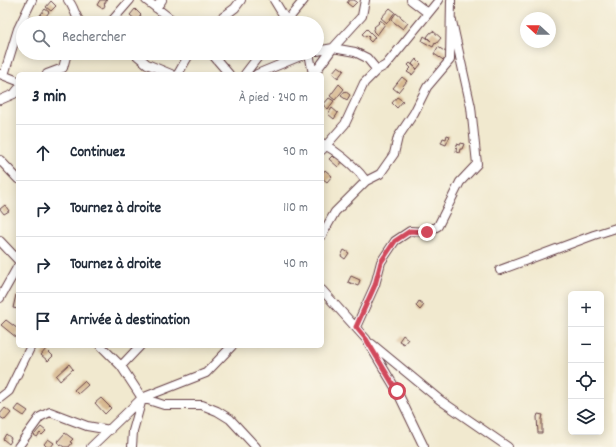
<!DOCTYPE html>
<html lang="fr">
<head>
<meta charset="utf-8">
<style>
  :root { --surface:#fff; --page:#f2f2f3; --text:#1f2937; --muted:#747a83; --line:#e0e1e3 }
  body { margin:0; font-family:Dekko,sans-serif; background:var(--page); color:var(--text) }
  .controls { position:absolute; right:12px; bottom:12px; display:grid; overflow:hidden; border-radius:6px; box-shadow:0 2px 10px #0003 }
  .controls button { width:36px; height:36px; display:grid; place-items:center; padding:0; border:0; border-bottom:1px solid var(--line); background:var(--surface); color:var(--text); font:20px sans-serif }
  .compass { position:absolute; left:520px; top:12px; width:36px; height:36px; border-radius:50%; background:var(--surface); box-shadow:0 2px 10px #0003; rotate:291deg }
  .stop { position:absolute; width:12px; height:12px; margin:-9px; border:3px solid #d1495b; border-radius:50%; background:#fff }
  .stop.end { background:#d1495b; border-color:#fff; box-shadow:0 1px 4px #0008 }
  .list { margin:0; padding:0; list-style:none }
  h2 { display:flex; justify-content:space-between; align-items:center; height:52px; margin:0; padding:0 16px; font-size:17px }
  h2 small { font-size:13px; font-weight:400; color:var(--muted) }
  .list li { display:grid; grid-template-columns:26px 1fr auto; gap:12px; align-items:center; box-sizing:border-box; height:56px; padding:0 16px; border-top:1px solid var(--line) }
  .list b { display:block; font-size:15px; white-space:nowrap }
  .list em { font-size:13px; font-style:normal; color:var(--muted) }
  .icon { flex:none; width:22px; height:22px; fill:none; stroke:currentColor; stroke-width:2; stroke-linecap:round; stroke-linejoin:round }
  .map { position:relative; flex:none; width:616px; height:447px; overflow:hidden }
  .search { position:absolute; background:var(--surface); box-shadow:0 2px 10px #0003; left:16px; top:16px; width:308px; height:44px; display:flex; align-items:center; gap:10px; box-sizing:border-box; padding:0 14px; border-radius:22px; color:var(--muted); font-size:15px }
  .panel { position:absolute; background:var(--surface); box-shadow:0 2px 10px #0003; left:16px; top:72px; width:308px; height:276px; border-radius:6px }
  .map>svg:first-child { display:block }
</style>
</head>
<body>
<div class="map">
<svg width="616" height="447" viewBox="0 0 616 447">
  <rect width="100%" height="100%" fill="#fbf7ec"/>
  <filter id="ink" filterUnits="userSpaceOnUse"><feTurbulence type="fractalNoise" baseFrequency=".025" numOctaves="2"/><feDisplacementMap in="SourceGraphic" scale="8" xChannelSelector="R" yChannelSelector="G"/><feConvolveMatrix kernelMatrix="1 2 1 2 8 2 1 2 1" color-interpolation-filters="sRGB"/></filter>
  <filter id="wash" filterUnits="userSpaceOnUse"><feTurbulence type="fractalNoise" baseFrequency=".012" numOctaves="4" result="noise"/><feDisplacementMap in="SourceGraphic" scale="16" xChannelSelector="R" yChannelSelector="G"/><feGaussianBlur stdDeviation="0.9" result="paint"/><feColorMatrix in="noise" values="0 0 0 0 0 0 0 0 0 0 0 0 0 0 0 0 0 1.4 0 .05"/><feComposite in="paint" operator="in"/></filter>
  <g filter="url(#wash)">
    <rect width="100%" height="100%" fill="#f1e9cf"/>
    <g id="blocks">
      <path fill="#d7b88f" d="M100,0h7l-3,4 1,1 -2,4 -6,-4z
        M349,0h5l3,2 -5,5 -5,-4z
        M51,1l5,5 -5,5 -5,-4z
        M390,8l5,4 -8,11 -6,-5z
        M45,9l4,3 -8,11 -4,-4z
        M135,9l6,6 -4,6 -7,-6z
        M396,13l12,10 -5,6 -12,-9z
        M380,20l5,4 -8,11 -4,-4 2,-3 -1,-1 5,-4 -1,-1z
        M367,29l8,8 -4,5 -3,-3 1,-2 -2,-2 -1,2 -4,-3z
        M433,31l8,7 -5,6 -1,-1 -2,4 -11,-6 2,-5 7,5 -4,-4 3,-4z
        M438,47l11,7 -4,7 -11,-7z
        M416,59l5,5 -4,5 -5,-5z
        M410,63l7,6 -5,6 -5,-3 4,-4 -3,-3z
        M338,66l6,4 -6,8 -6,-5z
        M402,77l5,4 -9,11 -5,-4z
        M339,84l5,5 -9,11 -5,-4z
        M345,91l5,4 -3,5 -6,-4z
        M397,97l6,4 -6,7 -5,-5z
        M329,98l5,3 -6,8 -5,-4z
        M332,108l6,5 -4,6 -6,-5z
        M447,135l3,1 -4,9 -5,-2 2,-5 3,1z
        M461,143l3,1 -2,5h-2l-1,4 -3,-1 1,-8 3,1z
        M337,155l6,6 -5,6 -9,-8 3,-3 2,2z
        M325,170l7,6 -5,6 -5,-4v-4z
        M5,205l4,6 -5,3 -4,-5z
        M344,250l5,3 -4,6 -4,-3z
        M351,276l9,4 -2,6 -10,-4z
        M16,295h2v14l-5,-1z
        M419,301l5,4 -4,5 -4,-4z
        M6,320l12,9 -1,9 -16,-13z
        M403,335l5,4 -4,5 -5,-3z
        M46,349l7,7 -5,5 -7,-6z
        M69,364l4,5 -13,12 -4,-5z
        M84,381l4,4 -10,9 -4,-4z
        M101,398l10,10 -6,6 -10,-11z
        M19,405l9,6 -4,5 -9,-6z
        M5,408l6,5 -6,7 -5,-3v-3z
        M538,414l5,1 -1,4v14h-4l-1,-16z
        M41,427l5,4 -4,4 -2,-2 -3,4 -3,-2z
        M65,433l8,6 -3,3 2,1 -3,4h-5l-7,-5z
        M6,434l5,4 -1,2 1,1 -2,3 -6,-5z
        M48,439l6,4 -3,4h-4l-3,-3z"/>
    </g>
  </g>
  <g filter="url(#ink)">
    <use href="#blocks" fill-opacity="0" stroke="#633d44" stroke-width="1"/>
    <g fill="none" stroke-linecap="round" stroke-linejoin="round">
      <defs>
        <path id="minor" d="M68,0c7,8 6,15 13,23
          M146,0l30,23
          M274,0l14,23
          M411,0l17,13
          M156,8l6,-8
          M110,23l20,-23
          M215,23l20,-15 6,-8
          M285,23l19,-23
          M317,51l16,-3 22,4 12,6 10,12
          M134,53l13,11 24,10
          M211,53l18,21
          M309,53l4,21
          M0,74l18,7
          M47,74l16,-6 4,-15
          M178,74l12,-21
          M245,74l16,-21
          M257,74l51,-21
          M314,74l19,-26 29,-32 3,-16
          M4,75l14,-46 14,-29
          M0,100l14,-6 4,-5
          M322,143c3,3 7,4 11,7 13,9 24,18 33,31
          M322,150l23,-26 19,-41 13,-13 9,-5 53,-65
          M0,160l18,19
          M322,235l13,-23 31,-31 14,-7 14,-20 4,-17 16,-24 13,-26 23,-27 1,-60
          M0,241l18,19
          M500,270l94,-35 22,-7
          M322,290l44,49 31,52 27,56
          M0,298l18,-32
          M356,327l19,-42 6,-23 14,-21 15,-10 17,1 11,-6 22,-44 17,-18 -6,-57 -19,-86
          M372,344l68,56 68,47
          M101,346l20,20 21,32 22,7h38l15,6 13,8 26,28
          M121,366l19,-20
          M0,398l9,-7 22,-45
          M18,447l22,-30 10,-5 37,14 23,4
          M91,447l51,-49 64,-25 26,-27
          M132,447l1,-16 9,-32"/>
      </defs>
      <use href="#minor" stroke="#633d44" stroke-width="10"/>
      <use href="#minor" stroke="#fff" stroke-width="8"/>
    </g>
  </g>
  <g fill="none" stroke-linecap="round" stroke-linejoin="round" filter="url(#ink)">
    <path stroke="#d1495b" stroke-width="5" d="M397,391l-31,-52 -10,-12 19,-42 6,-23 14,-21 15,-10 17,1"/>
  </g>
</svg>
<div class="controls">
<button>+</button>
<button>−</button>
<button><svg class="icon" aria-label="locate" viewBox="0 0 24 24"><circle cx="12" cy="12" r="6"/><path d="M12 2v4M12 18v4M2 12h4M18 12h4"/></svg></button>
<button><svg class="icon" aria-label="layers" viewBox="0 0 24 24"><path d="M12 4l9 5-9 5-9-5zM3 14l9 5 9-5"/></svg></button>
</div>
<svg class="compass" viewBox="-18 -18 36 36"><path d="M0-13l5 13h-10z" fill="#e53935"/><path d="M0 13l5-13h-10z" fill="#747a83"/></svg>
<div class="stop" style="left:397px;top:391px"></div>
<div class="stop end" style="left:427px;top:232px"></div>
<div class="search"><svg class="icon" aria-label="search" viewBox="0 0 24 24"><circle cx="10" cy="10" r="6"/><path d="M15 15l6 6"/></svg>Rechercher</div>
<section class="panel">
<h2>3 min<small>À pied · 240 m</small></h2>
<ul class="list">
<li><svg class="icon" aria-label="ahead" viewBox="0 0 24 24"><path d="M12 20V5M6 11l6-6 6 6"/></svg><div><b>Continuez</b></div><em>90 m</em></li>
<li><svg class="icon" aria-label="right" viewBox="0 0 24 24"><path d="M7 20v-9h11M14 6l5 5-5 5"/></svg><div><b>Tournez à droite</b></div><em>110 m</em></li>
<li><svg class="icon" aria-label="right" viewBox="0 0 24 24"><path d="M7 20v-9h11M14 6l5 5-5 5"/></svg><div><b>Tournez à droite</b></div><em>40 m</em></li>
<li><svg class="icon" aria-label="arrive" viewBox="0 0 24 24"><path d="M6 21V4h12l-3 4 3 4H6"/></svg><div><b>Arrivée à destination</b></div></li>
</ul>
</section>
</div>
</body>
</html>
